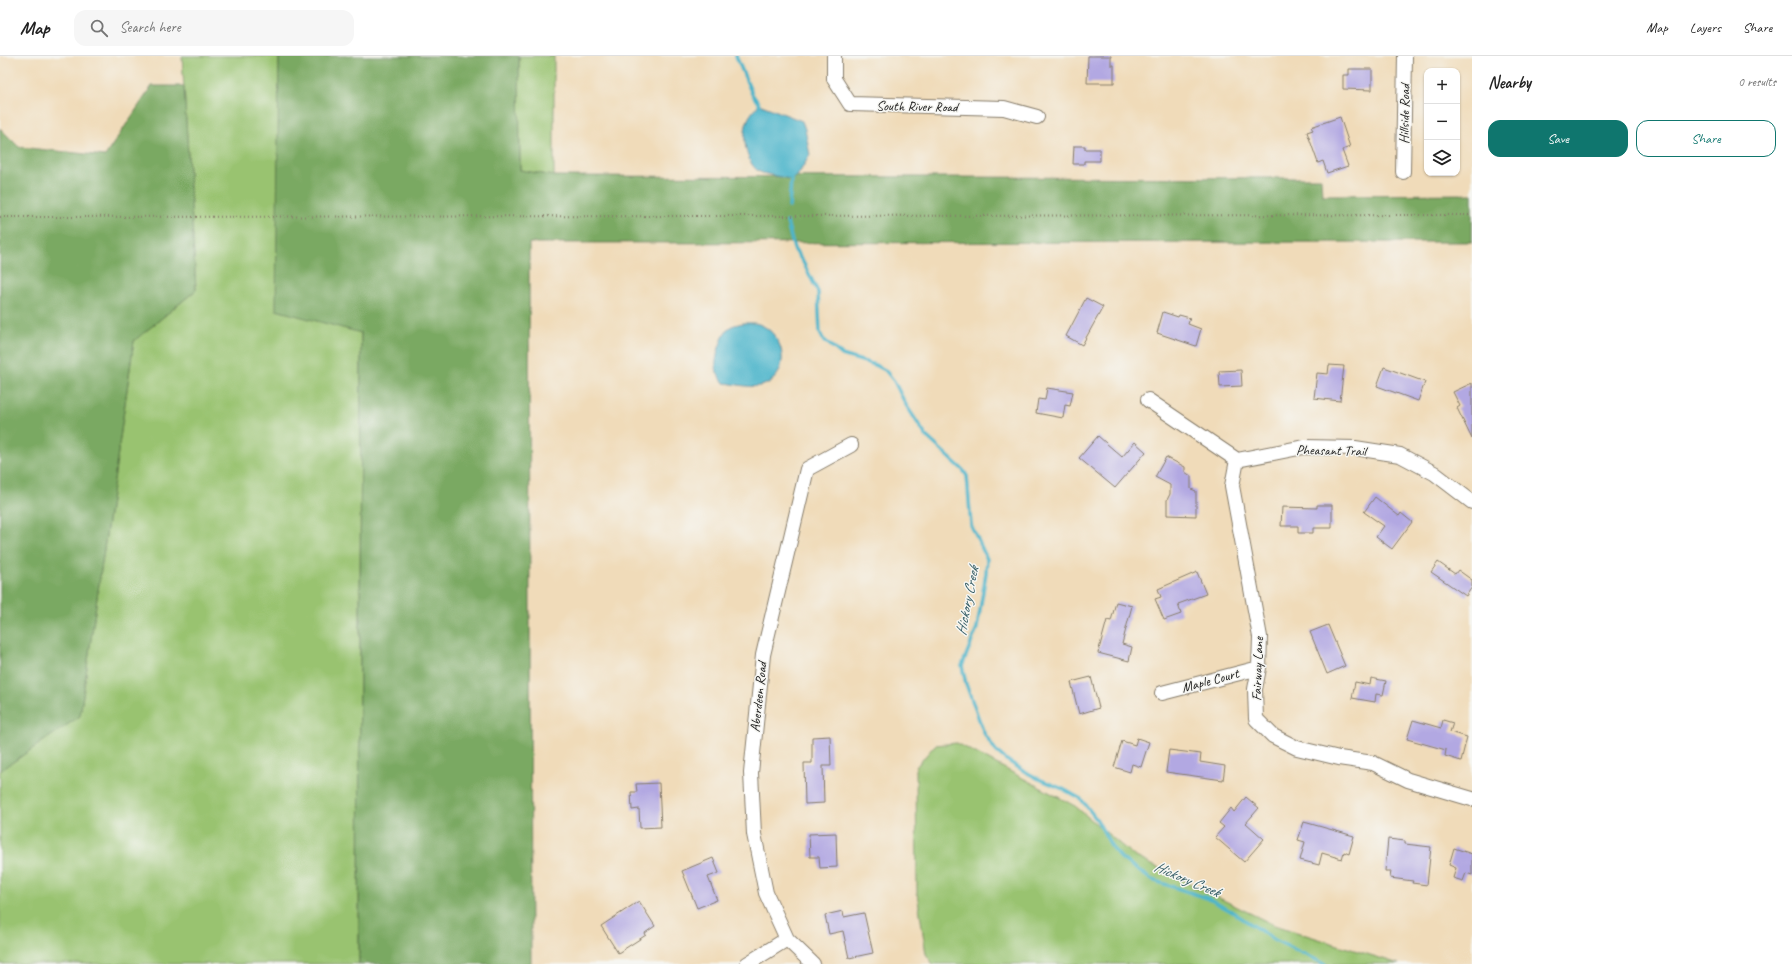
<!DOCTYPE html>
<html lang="en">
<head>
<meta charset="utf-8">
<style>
  :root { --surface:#fff; --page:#f6f6f6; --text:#222; --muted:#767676; --line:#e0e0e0; --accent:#0f766e }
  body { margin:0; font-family:Caveat,sans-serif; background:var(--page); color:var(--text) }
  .controls { position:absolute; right:12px; top:12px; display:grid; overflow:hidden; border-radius:8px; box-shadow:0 1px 3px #0004 }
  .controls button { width:36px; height:36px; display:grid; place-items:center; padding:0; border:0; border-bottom:1px solid var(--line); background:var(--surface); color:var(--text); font:20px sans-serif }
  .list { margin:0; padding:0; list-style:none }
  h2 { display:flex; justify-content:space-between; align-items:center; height:52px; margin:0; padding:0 16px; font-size:17px }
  h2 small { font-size:13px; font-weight:400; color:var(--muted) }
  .actions { display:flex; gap:8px; padding:12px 16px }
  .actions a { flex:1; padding:9px 0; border:1px solid var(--accent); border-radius:12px; text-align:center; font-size:14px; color:var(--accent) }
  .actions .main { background:var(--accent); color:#fff }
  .icon { flex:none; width:22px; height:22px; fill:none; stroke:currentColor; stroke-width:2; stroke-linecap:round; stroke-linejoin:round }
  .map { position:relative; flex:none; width:1472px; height:908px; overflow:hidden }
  header { display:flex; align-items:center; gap:24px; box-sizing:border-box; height:56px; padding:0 20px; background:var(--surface); border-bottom:1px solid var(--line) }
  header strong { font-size:19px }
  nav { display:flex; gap:22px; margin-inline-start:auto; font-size:14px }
  .search { width:280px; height:36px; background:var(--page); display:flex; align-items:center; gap:10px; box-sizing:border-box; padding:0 14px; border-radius:12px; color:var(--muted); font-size:15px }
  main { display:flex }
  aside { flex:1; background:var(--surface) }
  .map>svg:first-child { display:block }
</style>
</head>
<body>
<header>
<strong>Map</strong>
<div class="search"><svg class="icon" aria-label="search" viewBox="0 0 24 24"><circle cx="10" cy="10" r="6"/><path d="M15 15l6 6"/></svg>Search here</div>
<nav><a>Map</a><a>Layers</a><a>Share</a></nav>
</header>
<main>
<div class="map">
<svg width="1472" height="908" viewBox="0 0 1472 908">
  <rect width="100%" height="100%" fill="#f6f6f2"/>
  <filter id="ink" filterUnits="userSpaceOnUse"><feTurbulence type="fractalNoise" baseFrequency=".025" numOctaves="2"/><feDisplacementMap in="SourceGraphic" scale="8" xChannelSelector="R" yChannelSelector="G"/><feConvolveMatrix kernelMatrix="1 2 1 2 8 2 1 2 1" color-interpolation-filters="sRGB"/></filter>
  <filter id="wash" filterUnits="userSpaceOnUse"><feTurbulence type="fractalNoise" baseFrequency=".012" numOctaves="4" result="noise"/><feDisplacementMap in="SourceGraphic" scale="16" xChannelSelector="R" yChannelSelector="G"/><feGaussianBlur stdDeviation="0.9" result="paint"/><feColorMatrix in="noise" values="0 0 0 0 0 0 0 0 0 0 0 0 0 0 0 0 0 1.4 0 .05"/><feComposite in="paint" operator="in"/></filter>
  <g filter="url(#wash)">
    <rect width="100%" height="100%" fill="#f0dbb9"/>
    <path fill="#99c36f" stroke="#5a7046" d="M182,0h97v118l82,158 -2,632h-359v-193l80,-56 54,-374 62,-51z
      M519,0h35v120l-34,-6z
      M957,687l118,63 59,50 140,69 125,39h-466l-7,-10 -9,-61 -1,-126 19,-22z"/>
    <path fill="#7aa962" stroke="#4b623f" d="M279,0h240l1,114 34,6 767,2 1,17 150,-1v48l-943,1 2,721h-172l2,-631 -85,-23z
      M152,30h32l12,204 -62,51 -54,375 -80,55v-643l19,19 86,9z"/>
    <path fill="#4db5cb" stroke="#346874" d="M759,48l43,17 3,8 5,26 -12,20 -7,5c-9,-4 -27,-5 -33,-9 -13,-10 -16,-35 -11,-49 2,-7 8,-13 12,-18z
      M743,267c6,0 12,-1 18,2 24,10 31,49 3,60 -11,4 -28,-1 -40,-2 -3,-5 -7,-8 -8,-14 -2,-10 6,-35 14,-42 3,-2 9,-3 13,-4z"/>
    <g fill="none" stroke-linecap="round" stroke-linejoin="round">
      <path stroke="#4db5cb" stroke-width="3.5" d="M736,0l16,38 7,10
        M789,151l2,-27
        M787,166l7,27 9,13 15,30 2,41 3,6 19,16 33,10 10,5 9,11 12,24 20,31 37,34 4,6 4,49 16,34 -1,14 -9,55 -15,38 4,18 18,49 12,18 9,8 19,12 15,8 24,10 18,10 16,21 16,29 9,10 30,21 55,18 24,13 44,29 50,24"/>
    </g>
    <g id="blocks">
      <path fill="#b2a8e2" d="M1088,0h23v9h3v18h-27z
        M1349,13h23v21l-29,-1v-14h6z
        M1340,61l10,30 -8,3 6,16 -21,7 -4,-12 -5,2 -11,-31 6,-2 -2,-3z
        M1074,90h11v3h15v12h-16v3h-11z
        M1086,242l17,9 -21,38 -16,-9z
        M1163,256l15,5 1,-2 11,3 -2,6 13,5 -5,17 -39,-13z
        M1329,309l15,1 -4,35 -26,-3 3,-25 11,1z
        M1384,311l41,15 -7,19 -41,-15z
        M1241,314l1,16 -22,1 -1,-16z
        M1472,327v56l-15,-31 3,-2 -7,-14z
        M1047,332l26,4 -3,14 -5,-1 -2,13 -27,-5 2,-14 7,1z
        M1098,380l24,21 13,-15 11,10 -31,36 -36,-30z
        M1166,401l19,10v5l6,4v13l5,2v25l-29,-1v-15l3,-6v-9l-15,-8z
        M1375,441l24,19 2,-3 11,9 -20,27 -16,-12 8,-11 -20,-14z
        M1317,449h15v23h-19v5h-15v-7h-17l1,-19 35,1z
        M1438,506l17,12 3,-4 14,10v7l-6,9 -35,-24z
        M1197,516l9,22 -28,10 3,10 -17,6 -9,-21 6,-2 -3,-8z
        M1116,546l16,4 -10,38 10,3 -3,14 -31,-8 9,-33 4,1z
        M1328,569l17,41 -18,8 -17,-42z
        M1091,621l8,31 -20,6 -8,-32z
        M1371,622l15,3 -3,14 -7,-1 -1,8 -23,-4 3,-16 15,3z
        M1413,664l28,8 2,-8 10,3 -3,9 17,5 -6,24 -16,-5 1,-6 -39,-11z
        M830,680l1,30h-8l1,37 -19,1 -1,-41h8v-26z
        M1137,682l12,4 -8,25 -9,-3 -2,8 -16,-5 8,-26 13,4z
        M1169,694l32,4 -1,8 25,4 -2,14 -57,-8z
        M659,727l2,44 -21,1 -1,-19 -7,1 -1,-18h6l-1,-8z
        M1246,741l13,11 -13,15 18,16 -20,23 -29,-25 9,-10 -5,-4 12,-15 3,4z
        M1304,766l50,14 -5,18 -5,-2 -2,7 -20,-6 -3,12 -19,-5 5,-18 -7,-2z
        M836,777l1,34 -17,1 -1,-11h-9l-1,-23z
        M1388,783l17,2v3l26,3 -4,38 -15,-2 1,-2 -23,-3 1,-7h-6z
        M1454,792l18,6v21l-6,-2 -3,8 -10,-3 3,-10 -7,-3z
        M713,802l6,15 -11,4 9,23 -20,8 -15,-37z
        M639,845l16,25 -10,7 1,2 -28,18 -17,-27z
        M843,855l1,6 20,-4 9,40 -24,5 -6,-27 -14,3 -4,-19z"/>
    </g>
  </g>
  <g filter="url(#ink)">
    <use href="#blocks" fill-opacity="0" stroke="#867c6a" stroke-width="1"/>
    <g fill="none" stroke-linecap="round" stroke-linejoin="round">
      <defs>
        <path id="minor" d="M834,0v23l16,25 154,4 33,9
          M1403,116l2,-116
          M1148,344l89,60 67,-13 51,1 45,7 34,18 38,29
          M1237,404l-5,26 28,151 -1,31 -4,21 1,30 17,17 24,12 42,10 34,5 35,17 64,19
          M1162,637l97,-25
          M747,908l40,-25
          M813,908l-26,-25 -21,-46 -12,-59 -3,-61 12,-118 44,-186 44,-24"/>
      </defs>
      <use href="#minor" stroke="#867c6a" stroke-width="16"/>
      <path stroke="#867c6a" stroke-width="2" stroke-dasharray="1 3" stroke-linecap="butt" d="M0,161l1472,-2"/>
      <use href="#minor" stroke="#fff" stroke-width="14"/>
    </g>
  </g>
  <g text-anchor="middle" stroke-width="3" stroke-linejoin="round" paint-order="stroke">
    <g font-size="14" fill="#1c1c1c" stroke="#f6f6f2">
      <text transform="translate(917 50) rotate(1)" y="5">South River Road</text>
      <text transform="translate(1404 58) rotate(-89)" y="5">Hillside Road</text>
      <text transform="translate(1331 394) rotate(1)" y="5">Pheasant Trail</text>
      <text transform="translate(1257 613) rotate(-88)" y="5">Fairway Lane</text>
      <text transform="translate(1210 624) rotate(-15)" y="5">Maple Court</text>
      <text transform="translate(758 641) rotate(-84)" y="5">Aberdeen Road</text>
    </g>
    <g font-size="15" font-style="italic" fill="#305962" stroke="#f6f6f2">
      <text transform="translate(967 545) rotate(-79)" y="5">Hickory Creek</text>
      <text transform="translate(1187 823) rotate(23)" y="5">Hickory Creek</text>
    </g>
  </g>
</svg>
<div class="controls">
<button>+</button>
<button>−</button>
<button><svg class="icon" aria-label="layers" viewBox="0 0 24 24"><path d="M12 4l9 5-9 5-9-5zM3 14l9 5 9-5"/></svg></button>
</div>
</div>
<aside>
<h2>Nearby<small>0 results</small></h2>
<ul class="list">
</ul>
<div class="actions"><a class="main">Save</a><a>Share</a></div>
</aside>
</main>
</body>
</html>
